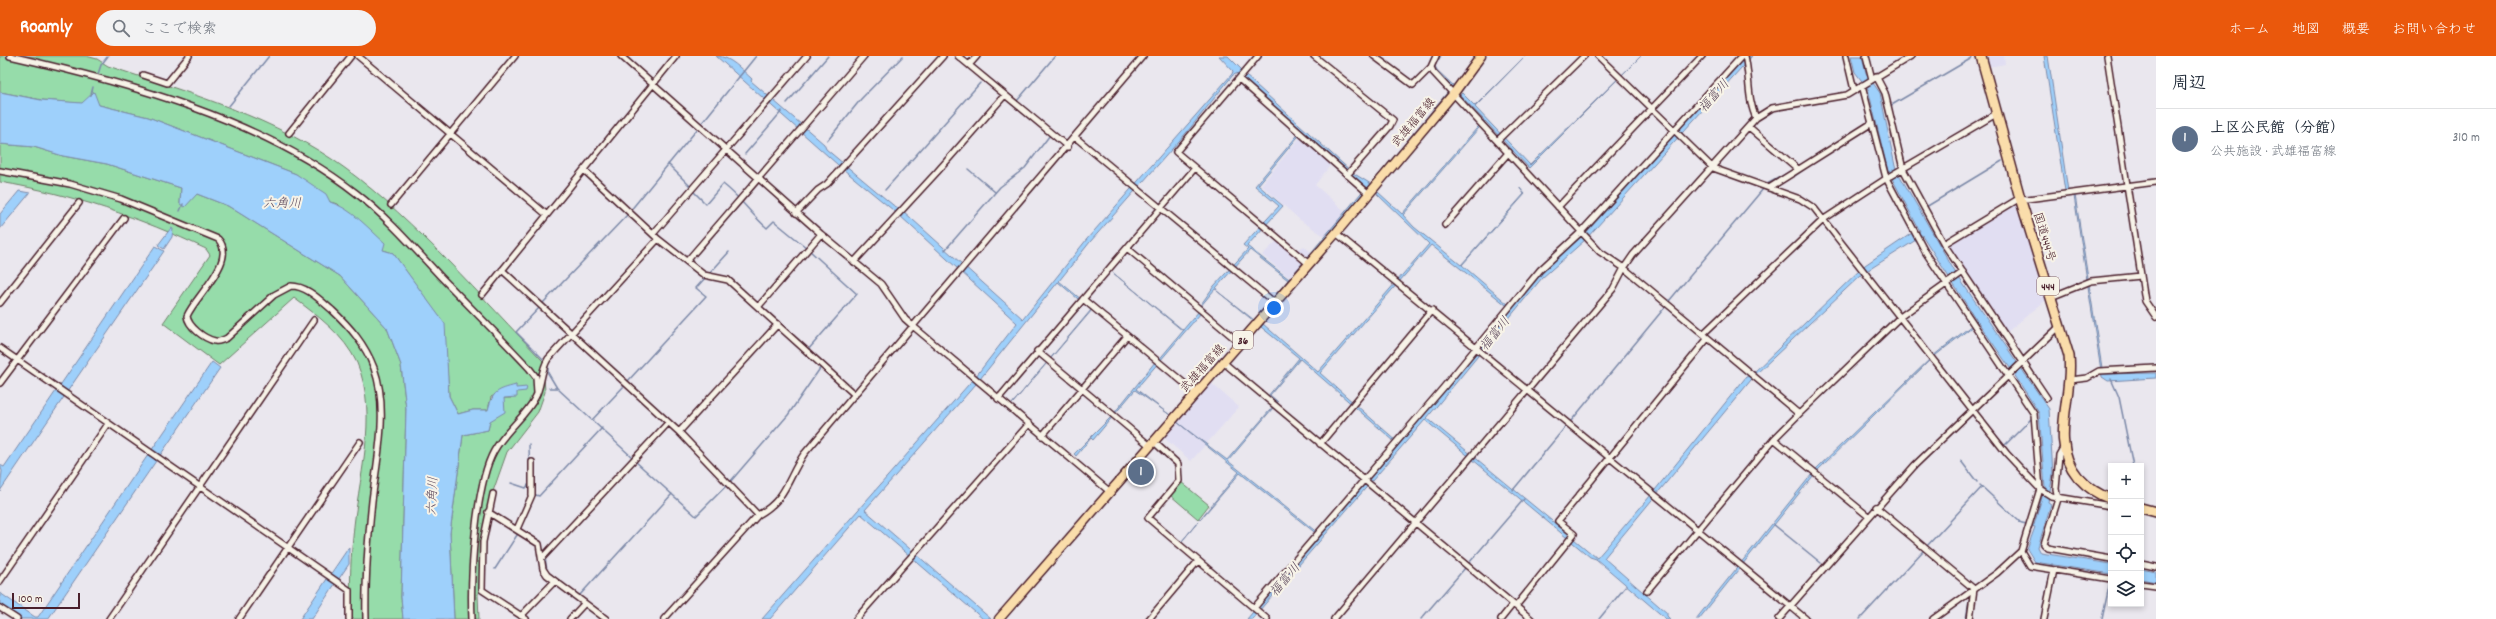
<!DOCTYPE html>
<html lang="ja">
<head>
<meta charset="utf-8">
<style>
  :root { --surface:#fff; --page:#f2f2f3; --text:#1f2937; --muted:#747a83; --line:#e0e1e3; --accent:#ea580c }
  body { margin:0; font-family:Dekko,"Klee One",sans-serif; background:var(--page); color:var(--text) }
  .controls { position:absolute; right:12px; bottom:12px; display:grid; overflow:hidden; border-radius:0px; box-shadow:0 2px 6px #0003 }
  .controls button { width:36px; height:36px; display:grid; place-items:center; padding:0; border:0; border-bottom:1px solid var(--line); background:var(--surface); color:var(--text); font:20px sans-serif }
  .scale { position:absolute; left:12px; bottom:10px; width:68px; box-sizing:border-box; padding-left:4px; border:2px solid #4a1f2b; border-top:0; font-size:11px; line-height:14px; white-space:nowrap; color:#4a1f2b; -webkit-text-stroke:3px #f7f3e8; paint-order:stroke }
  .you { position:absolute; left:1274px; top:252px; width:14px; height:14px; margin:-10px; border:3px solid #fff; border-radius:50%; background:#1a73e8; box-shadow:0 0 0 6px #1a73e833 }
  .badge { display:grid; place-items:center; width:26px; height:26px; border-radius:50%; background:var(--accent); color:#fff; font-size:13px; font-weight:700 }
  .pin { position:absolute; translate:-50% -50%; border:2px solid #fff; box-shadow:0 1px 4px #0006 }
  .list { margin:0; padding:0; list-style:none }
  h2 { display:flex; justify-content:space-between; align-items:center; height:52px; margin:0; padding:0 16px; font-size:17px }
  h2 small { font-size:13px; font-weight:400; color:var(--muted) }
  .list li { display:grid; grid-template-columns:26px 1fr auto; gap:12px; align-items:center; box-sizing:border-box; height:60px; padding:0 16px; border-top:1px solid var(--line) }
  .list b { display:block; font-size:15px; white-space:nowrap }
  .list p { margin:0; font-size:13px; white-space:nowrap; color:var(--muted) }
  .list em { font-size:13px; font-style:normal; color:var(--muted) }
  .icon { flex:none; width:22px; height:22px; fill:none; stroke:currentColor; stroke-width:2; stroke-linecap:round; stroke-linejoin:round }
  .map { position:relative; flex:none; width:2156px; height:563px; overflow:hidden }
  header { display:flex; align-items:center; gap:24px; box-sizing:border-box; height:56px; padding:0 20px; background:var(--accent); color:#fff }
  header strong { font-size:19px }
  nav { display:flex; gap:22px; margin-inline-start:auto; font-size:14px }
  .search { width:280px; height:36px; background:var(--page); display:flex; align-items:center; gap:10px; box-sizing:border-box; padding:0 14px; border-radius:22px; color:var(--muted); font-size:15px }
  main { display:flex }
  aside { flex:1; background:var(--surface) }
  .map>svg:first-child { display:block }
</style>
</head>
<body>
<header>
<strong>Roamly</strong>
<div class="search"><svg class="icon" aria-label="search" viewBox="0 0 24 24"><circle cx="10" cy="10" r="6"/><path d="M15 15l6 6"/></svg>ここで検索</div>
<nav><a>ホーム</a><a>地図</a><a>概要</a><a>お問い合わせ</a></nav>
</header>
<main>
<div class="map">
<svg width="2156" height="563" viewBox="0 0 2156 563">
  <rect width="100%" height="100%" fill="#eae7ee"/>
  <filter id="ink" filterUnits="userSpaceOnUse"><feTurbulence type="fractalNoise" baseFrequency=".025" numOctaves="2"/><feDisplacementMap in="SourceGraphic" scale="8" xChannelSelector="R" yChannelSelector="G"/><feConvolveMatrix kernelMatrix="1 2 1 2 8 2 1 2 1" color-interpolation-filters="sRGB"/></filter>
  <g filter="url(#ink)">
    <path fill="#e1def2" d="M1985,0h19l1,8 -17,3z
      M1301,80l31,27 -17,22 32,28 -21,24 -26,-17 -39,-35z
      M2015,146l31,98 -40,33 -59,-88z
      M1278,184l15,12 11,-6 8,7 -21,26 -29,-24z
      M1211,327l28,24 -48,54 -28,-24z"/>
    <path fill="#96dcaa" stroke="#707e6a" d="M0,0h86l11,3 11,7c81,27 169,52 238,103 70,52 136,129 197,192l2,31 -7,20 -31,40 -21,59 -8,84 1,24h-25l-4,-86 13,-98 25,-5 2,-9 14,-23h7l5,-13 -25,12 -3,13h-15l-15,4 -9,-18 -5,-72 -51,-71 -10,-3 -45,-46 -8,-2 -34,-28 -148,-57 -49,-12 -57,-5 -42,-8z
      M0,88l34,3 29,9 44,8 74,24 -1,16 17,-10 31,12 112,70 47,52 14,37 5,44 -5,188 2,22h-52c-1,-27 -1,-55 2,-82 4,-56 27,-120 4,-174 -13,-28 -39,-47 -63,-65l-75,67 -56,-42 47,-68 -4,-6c-65,-31 -134,-55 -206,-67z
      M1181,426l28,23 -11,14 -28,-24z"/>
    <path fill="#9ed0fb" stroke="#7c89a8" fill-rule="evenodd" d="M716,0c14,0 26,14 36,23l-1,2 73,63 2,5 67,56 9,5 121,109 64,-80 145,-165 1,-3 -14,-15h9l14,14 -2,3 5,2 108,98 18,11 80,-96 -18,-19 5,-13h3l-6,10 2,4 18,17 -200,235 -38,-31 37,29 34,-40 -38,-30 -34,38 1,2 -2,-1 -15,18 1,6 -65,76 34,26 -35,-25 -42,50 -2,-2 -15,18 -2,-2 37,-37 44,-55 -63,-52 -80,94 79,-94 -33,-28 -82,102 -111,126 126,109h-8l-122,-105 -91,105h-8l214,-243 41,-53 -118,-108 -61,-50zM1239,17l3,6 59,52 -46,55 24,20 -36,39 5,4 -34,37 -15,21v4l-16,19 -71,-58 71,59 -26,31 -98,-81 31,-39 97,-110 46,-57zM1302,76l64,55 -77,92 -42,-33 36,-40 -25,-21z
      M1525,0l-50,51 55,58 111,-109 -112,112 -44,-47 -82,94 11,12 47,38 63,-71 -5,-7 6,7 -63,71 47,40 71,-70 3,1 162,-180h7l-167,184 -43,38 -115,140 170,140 54,-63 95,-118 4,-1 115,-111 47,-32 4,7 -54,34 -106,100 -152,184 63,55v3l3,3h-4l-70,-60 -6,-2 -165,-137 -173,199h-5l71,-84 -78,-62 -58,68 57,-69 -62,-50 50,38 49,-57 -8,-7 31,-38 -38,-31 2,-3 55,48 111,-128 -52,-50 1,-2 24,22 82,-94 -24,-25 2,-2 13,13zM1431,189l80,64 -112,134 -79,-70zM1300,303l95,83 -76,92 -91,-73 50,-59 -8,-7z
      M1851,0h11l4,17 14,20 15,73 5,10 55,96 94,137 4,65 -5,28 3,2 -13,43 3,6 70,11v10l-76,-12 -8,-13 8,-22 -17,-5 16,3 11,-38 -6,-74 -29,-45 -32,-46 -47,37 -114,112 -118,148h-3l120,-150 117,-113 44,-35 -55,-86 -3,1 -2,-3 3,-2 -32,-60 -20,-82 -13,-17z
      M2044,0h4l20,135 7,4 28,179 53,-1v5l-48,3 -6,-4 -28,-181 -9,-5z
      M0,36l41,8 41,3 12,-11 5,13 49,12 148,57 30,20 4,8c21,6 39,27 55,41l-2,7 10,3 52,71 4,72 9,18 15,-4h15c5,-19 9,-20 28,-25v3l11,-1 -1,4 -9,1v5l-13,1 1,14 -15,9 -2,9 -25,5 -13,98 4,86h-51l-2,-22 5,-188 -5,-44 -14,-37 -47,-52 -112,-70 -31,-12 -12,13 -5,-3 1,-16 -74,-24 -44,-8 -29,-9 -34,-3z
      M19,135l11,2 -30,36v-15z
      M171,172l2,1 -1,8 -8,12 -6,-4z
      M155,190l9,5 -97,141 -3,-2 -3,4 3,3 -64,94 2,-20 -2,-6 4,2 52,-76 4,2 3,-4 -4,-2z
      M212,306l8,6 -61,89 -3,-2 -3,3 3,3 -108,158h-27l-21,-14v-12l35,24h3l110,-162 4,2 2,-4 -3,-2z
      M349,491v17l-11,16 -3,-2 -3,4 3,2 -23,35h-12l27,-40 3,2 3,-4 -3,-2z
      M2141,513l15,3v10l-15,-3z"/>
    <g fill="none" stroke-linecap="round" stroke-linejoin="round">
      <path stroke="#7c89a8" stroke-width="1.5" d="M98,18l3,-9 7,-9
        M91,39l2,-8
        M787,47l41,-47
        M229,50l40,-50
        M1890,50l82,-48
        M701,68l55,-68
        M828,84l33,-41 42,-43
        M745,98l37,-43
        M668,108l23,23
        M968,113l27,23
        M1793,118l2,2 22,-16
        M1767,128l24,-13
        M692,134l14,14 17,-20c17,13 28,30 44,44l7,-7 33,27
        M885,134l95,-107
        M1926,151l76,-46
        M180,155l3,-7
        M630,155l69,-84
        M945,194l55,-63 25,-19 28,-37 -36,-30 38,-45
        M710,217l19,-21
        M1669,245l94,-112
        M542,248l86,-90
        M540,251l-24,25 27,27
        M807,295l50,-57 -48,-44
        M548,309v8l9,15
        M2111,323l8,18 14,69
        M627,326l79,-86 -10,-8 9,-10
        M549,332h8l76,70
        M592,364l33,-35
        M1571,365l95,-115
        M529,388l1,41
        M2005,389l27,-27
        M635,405l61,55 31,-31
        M1961,405l16,21
        M730,426l58,-67 33,-48
        M511,427l15,5 2,-3
        M1980,429l40,37
        M1513,434l54,-65
        M533,438l6,2 63,-68
        M1773,468l48,39
        M518,473l21,12
        M541,488l3,9
        M1926,491l56,-60
        M545,501l2,14
        M1469,507l55,-64
        M495,513l24,-37
        M579,540l93,-102
        M574,563l12,-13
        M1421,563l44,-51
        M1599,563l28,-34
        M1860,563l63,-68
        M1966,563l3,-18
        M2041,563l11,-55
        M2102,563l8,-37"/>
      <defs>
        <path id="minor" d="M10,0c114,26 252,63 346,137 31,24 57,54 84,83 30,31 60,61 89,92l7,9 1,16
          M358,0l189,159
          M621,0l200,178 60,50 24,35 9,8 195,164
          M958,0l110,91
          M1314,0l79,64 -3,6 -43,49
          M1374,0l39,29 18,-18
          M1436,0l-5,11 2,5 167,180 24,16 175,146
          M1598,0l115,112 87,31 14,9 193,246 33,35 11,7 60,10
          M1846,0l8,34
          M1866,0l6,23
          M2107,0l38,245 11,16
          M969,9l8,-9
          M143,19l24,8 22,-27
          M1876,20l9,17 18,76 41,75 103,154
          M1239,23l130,115
          M1862,29l24,93 40,75 108,161 6,75 -19,62 -24,22 -64,46
          M1756,62l16,-10 75,-13 64,-39
          M1749,71l49,42
          M289,77l62,-77
          M1075,81l200,166
          M1498,84l86,-84
          M1195,112l-19,-16 82,-96
          M584,114l74,69 46,36 24,5 127,115
          M0,115l70,13 51,15 97,40c20,21 -22,56 -31,77 1,10 17,23 28,25 4,1 8,-1 12,-3l47,-43 17,-9c16,0 29,14 41,24 18,17 33,34 42,58 15,41 3,91 -2,133 -4,39 -7,78 -6,118
          M1769,132l103,-65
          M391,149l124,-149
          M1558,151l144,-151
          M796,157l22,-23 9,-6 116,-128
          M1445,169l64,-73
          M1336,177l470,386
          M653,178l154,-178
          M1944,188l76,-46 7,1 129,-17
          M1127,192l113,95
          M687,205l177,-205
          M854,206l83,-90 67,-76
          M502,214l177,162 79,83
          M482,239l194,-239
          M2051,241l40,-16 50,-5
          M1083,243l113,94
          M0,247l79,-100
          M758,251l63,-73
          M1703,278l121,-115 66,-43 106,-62
          M0,292l349,242v29
          M1037,295l112,94
          M1223,306l308,257
          M2070,324l17,-2 12,-7 57,-3
          M0,327l124,-165
          M998,343l197,-231 114,96
          M679,376l99,-108
          M1042,380l85,-100
          M1774,383l94,77
          M1153,385l25,23 1,17 -31,37 119,101
          M1320,388l112,-134
          M2063,392l-4,7 -3,34 2,10 -14,45 4,4 63,11
          M493,438l-10,48 -1,48 44,29
          M1876,451l98,82
          M488,456l51,32 4,25 4,6 59,44
          M517,473l15,-34v-33
          M2021,495l9,15 81,13
          M543,501l125,-134
          M2141,508l15,3
          M0,525l108,-157
          M2141,528l15,2
          M1647,535l127,-152 25,-25 101,-97 63,-45
          M1516,550l58,-72 -16,-13 150,-183
          M0,552l17,11
          M1254,552l189,-220 97,-118 41,-38 161,-176
          M521,560l33,-34
          M109,563l205,-299
          M239,563l121,-177
          M472,563c-2,-40 3,-134 22,-168 11,-20 32,-35 41,-53 7,-12 5,-26 13,-39l110,-120
          M570,563l14,-15
          M664,563l94,-104c29,-16 29,-36 46,-61l339,-398
          M856,563l173,-195
          M1149,563l49,-58
          M1334,563l279,-330 11,-21 9,-13 123,-137c-9,-19 -6,-42 -11,-62
          M1501,563l12,-15
          M1779,563l136,-154 145,-139
          M1970,563l4,-30
          M2044,563l10,-49"/>
        <path id="primary" d="M999,563l337,-386 118,-140 27,-37"/>
        <path id="trunk" d="M1981,0l39,142 49,158c5,42 -21,85 9,121 9,10 21,18 33,22
          M2141,452l15,4"/>
      </defs>
      <use href="#minor" stroke="#4a1f2b" stroke-width="8"/>
      <use href="#primary" stroke="#4a1f2b" stroke-width="11"/>
      <use href="#trunk" stroke="#4a1f2b" stroke-width="12"/>
      <use href="#minor" stroke="#f7f3e8" stroke-width="5"/>
      <use href="#primary" stroke="#faddab" stroke-width="8"/>
      <use href="#trunk" stroke="#faddab" stroke-width="9"/>
    </g>
  </g>
  <g text-anchor="middle" stroke-width="4" stroke-linejoin="round" paint-order="stroke">
    <g fill="#f7f3e8" stroke="#7e5f64" stroke-width="1">
      <rect x="2037" y="221" width="22" height="18" rx="3"/>
      <rect x="1233" y="275" width="20" height="18" rx="3"/>
    </g>
    <g font-size="11" font-weight="bold" fill="#4a1f2b">
      <text x="2048" y="234">444</text>
      <text x="1243" y="288">36</text>
    </g>
    <g font-size="12" fill="#4a1f2b" stroke="#f7f3e8">
      <text transform="translate(1413 66) rotate(-50)" y="4">武雄福富線</text>
      <text transform="translate(2045 181) rotate(73)" y="4">国道444号</text>
      <text transform="translate(1202 312) rotate(-48)" y="4">武雄福富線</text>
    </g>
    <g font-size="13" font-style="italic" fill="#5f4b5f" stroke="#f7f3e8">
      <text transform="translate(1713 39) rotate(-48)" y="5">福富川</text>
      <text x="282" y="151">六角川</text>
      <text transform="translate(1494 277) rotate(-51)" y="5">福富川</text>
      <text transform="translate(431 440) rotate(-87)" y="5">六角川</text>
      <text transform="translate(1284 523) rotate(-49)" y="5">福富川</text>
    </g>
  </g>
</svg>
<div class="controls">
<button>+</button>
<button>−</button>
<button><svg class="icon" aria-label="locate" viewBox="0 0 24 24"><circle cx="12" cy="12" r="6"/><path d="M12 2v4M12 18v4M2 12h4M18 12h4"/></svg></button>
<button><svg class="icon" aria-label="layers" viewBox="0 0 24 24"><path d="M12 4l9 5-9 5-9-5zM3 14l9 5 9-5"/></svg></button>
</div>
<div class="scale">100 m</div>
<div class="you"></div>
<div class="pin badge" style="left:1141px;top:416px;background:#5c6f8a">1</div>
</div>
<aside>
<h2>周辺<small></small></h2>
<ul class="list">
<li><span class="badge" style="background:#5c6f8a">1</span><div><b>上区公民館（分館）</b><p>公共施設 · 武雄福富線</p></div><em>310 m</em></li>
</ul>
</aside>
</main>
</body>
</html>
